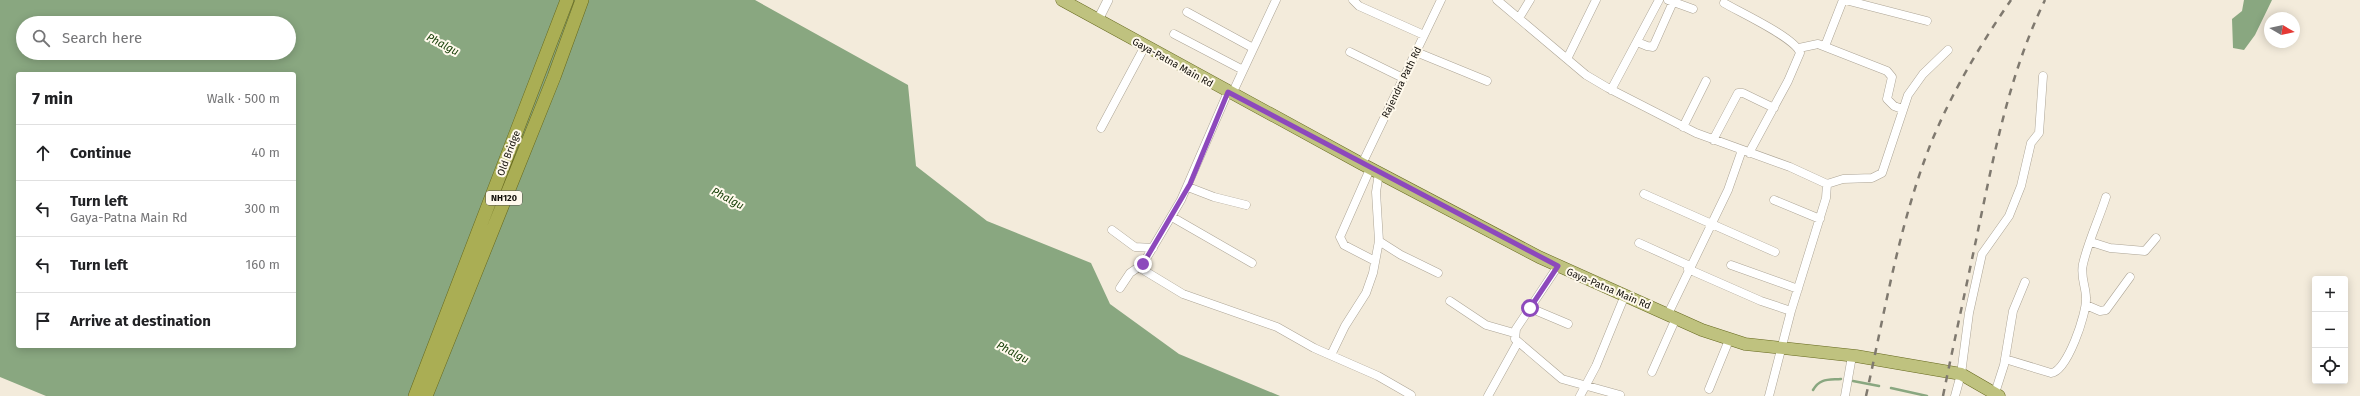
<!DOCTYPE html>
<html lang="en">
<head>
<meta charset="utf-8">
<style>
  :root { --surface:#fff; --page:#f2f2f2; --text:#202124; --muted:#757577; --line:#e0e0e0 }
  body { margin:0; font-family:"Fira Sans",sans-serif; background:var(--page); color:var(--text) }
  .controls { position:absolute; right:12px; bottom:12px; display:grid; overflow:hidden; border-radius:4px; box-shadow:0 2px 10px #0003 }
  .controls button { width:36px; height:36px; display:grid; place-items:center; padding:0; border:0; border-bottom:1px solid var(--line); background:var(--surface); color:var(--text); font:20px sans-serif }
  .compass { position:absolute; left:2264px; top:12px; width:36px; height:36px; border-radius:50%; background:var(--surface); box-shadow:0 2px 10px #0003; rotate:99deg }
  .stop { position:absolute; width:12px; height:12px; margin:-9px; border:3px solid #8d49bc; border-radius:50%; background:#fff }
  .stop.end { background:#8d49bc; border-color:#fff; box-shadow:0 1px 4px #0008 }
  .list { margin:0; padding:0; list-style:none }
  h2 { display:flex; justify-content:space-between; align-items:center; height:52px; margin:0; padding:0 16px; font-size:17px }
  h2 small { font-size:13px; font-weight:400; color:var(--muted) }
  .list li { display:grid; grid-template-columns:26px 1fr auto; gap:12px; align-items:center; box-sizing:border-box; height:56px; padding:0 16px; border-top:1px solid var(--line) }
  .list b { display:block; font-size:15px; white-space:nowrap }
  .list p { margin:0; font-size:13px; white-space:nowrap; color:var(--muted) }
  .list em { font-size:13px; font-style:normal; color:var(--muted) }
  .icon { flex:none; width:22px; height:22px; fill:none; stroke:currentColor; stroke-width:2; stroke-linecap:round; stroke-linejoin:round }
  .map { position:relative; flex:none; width:2360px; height:396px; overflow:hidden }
  .search { position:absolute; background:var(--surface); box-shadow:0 2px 10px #0003; left:16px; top:16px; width:280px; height:44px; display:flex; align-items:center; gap:10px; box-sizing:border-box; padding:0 14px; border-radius:22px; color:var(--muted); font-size:15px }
  .panel { position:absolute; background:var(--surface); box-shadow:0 2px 10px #0003; left:16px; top:72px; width:280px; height:276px; border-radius:4px }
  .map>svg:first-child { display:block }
</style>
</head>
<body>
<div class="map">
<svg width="2360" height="396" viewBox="0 0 2360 396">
  <rect width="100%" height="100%" fill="#f3ebdb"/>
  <path fill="#89a780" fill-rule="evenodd" d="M0,0h755l153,85 8,81 71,55 104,42 19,41 69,50 101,42h-1234l-46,-19zM23,23h266v30h-266zM18,74h276v272h-276z
    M2244,0h28l-17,35 -11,15 -11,-2 -1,-29 10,-8z"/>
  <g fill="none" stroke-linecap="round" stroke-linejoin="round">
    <path stroke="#89a780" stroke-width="2.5" d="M1853,381l26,5
      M1891,388l36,8
      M1813,390c7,-12 15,-10 28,-11"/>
    <defs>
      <path id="minor" d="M1353,0l6,6 65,29
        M1497,0l89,75 22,13 88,45 94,34 37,17 -1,14 -35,113 -22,85
        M1668,0l25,9
        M1845,0l82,21
        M1724,3c15,9 72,35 76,50l-12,28 -39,72
        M1187,12l66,36
        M1519,18l11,-18
        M1174,34l69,36
        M1637,42l10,4 6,1 20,-45
        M1825,46l18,-46
        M1799,48l19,-4 69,27 5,6 -5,22 7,7 8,3
        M1350,52l53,26
        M1416,52l71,29
        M1567,59l29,-59
        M1611,90l48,-90
        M1232,94l44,-94
        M1683,127l23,-46
        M1101,128l44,-82
        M1713,140l25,-47h5l31,15
        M1362,164l79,-164
        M1370,169l-30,68 4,8 31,16
        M1827,184l16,-5 29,-1 10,-5 26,-78 15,-21 25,-24
        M1188,187l26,10 32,8
        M1644,194l131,58
        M1774,200l46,19
        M1172,217l80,46
        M1112,230l23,17 18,1
        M1379,241l22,14 37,18
        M2091,242l19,6 35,3 11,-13
        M1639,243l51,23
        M1731,265l67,24
        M1558,266l-42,63 -1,10 47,40 58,16
        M1140,268l43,26 94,33 37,21 64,28 33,19
        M1688,269l73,32 30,10
        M1120,288l10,-15 13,-9 38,-64 47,-108
        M1450,301l36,24 28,8
        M2086,305l14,6 6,-1 24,-33
        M1530,308l38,16
        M1668,314l60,-124 14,-40
        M1331,355l14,-29 21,-33 7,-20 6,-32 -3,-49 3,-19
        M2005,359l46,14c16,-1 36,-60 35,-75 0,-11 -6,-22 -3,-34 5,-22 16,-45 23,-67
        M1652,372l24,-54
        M1709,389l20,-49
        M1995,393l9,-28 9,-54 12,-29
        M1488,396l30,-54
        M1580,396l16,-30 29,-71
        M1845,396l7,-40
        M1955,396l6,-22 8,-61 13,-59 27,-38 12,-30 10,-43 8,-10 4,-57"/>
      <path id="tertiary" d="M1098,20l10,-20"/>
      <path id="primary" d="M1062,0l300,164 177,93 163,73 43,14 111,12 105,18 38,22"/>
      <path id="trunk" d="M415,396l152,-396
        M426,396l128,-319 28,-77"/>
    </defs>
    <use href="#minor" stroke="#aca495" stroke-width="9"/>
    <use href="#tertiary" stroke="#aca495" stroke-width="10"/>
    <use href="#primary" stroke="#66691f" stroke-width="13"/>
    <use href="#trunk" stroke="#66691f" stroke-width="14"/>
    <use href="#minor" stroke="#fff" stroke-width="8"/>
    <use href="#tertiary" stroke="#fff" stroke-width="9"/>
    <use href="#primary" stroke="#bfc27f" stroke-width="12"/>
    <use href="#trunk" stroke="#aaae54" stroke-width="13"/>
    <path stroke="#7f796f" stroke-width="2.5" stroke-dasharray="7 7" stroke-linecap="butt" d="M1866,396c19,-85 33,-172 65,-253 21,-51 49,-98 80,-143
      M1943,396c12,-59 25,-117 37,-175 16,-76 31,-151 65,-221"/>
  </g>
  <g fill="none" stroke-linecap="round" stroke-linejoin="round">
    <path stroke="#8d49bc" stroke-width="5" d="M1143,264l47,-80 38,-92 330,174 -28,42"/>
  </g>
  <g text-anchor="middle" stroke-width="4" stroke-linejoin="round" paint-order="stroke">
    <rect fill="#fff9ec" stroke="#59554e" stroke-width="1" x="486" y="191" width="36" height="14" rx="3"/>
    <g font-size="9" font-weight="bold" fill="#120f0a">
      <text x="504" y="201">NH120</text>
    </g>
    <g font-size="10" fill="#120f0a" stroke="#fff9ec">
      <text transform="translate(1173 62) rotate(29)" y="4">Gaya-Patna Main Rd</text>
      <text transform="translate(1401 82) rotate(-64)" y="4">Rajendra Path Rd</text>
      <text transform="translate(508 153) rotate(-69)" y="4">Old Bridge</text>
      <text transform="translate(1609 288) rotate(23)" y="4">Gaya-Patna Main Rd</text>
    </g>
    <g font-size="11" font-style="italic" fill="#103a01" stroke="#fff9ec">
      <text transform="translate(443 44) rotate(28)" y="4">Phalgu</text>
      <text transform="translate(728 198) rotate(28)" y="4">Phalgu</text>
      <text transform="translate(1013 352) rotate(28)" y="4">Phalgu</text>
    </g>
  </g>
</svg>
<div class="controls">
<button>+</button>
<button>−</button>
<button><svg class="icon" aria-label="locate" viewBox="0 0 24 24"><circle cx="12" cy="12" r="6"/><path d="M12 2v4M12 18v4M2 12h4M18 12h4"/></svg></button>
</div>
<svg class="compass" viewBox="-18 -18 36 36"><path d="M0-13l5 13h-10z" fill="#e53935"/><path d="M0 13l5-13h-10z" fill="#757577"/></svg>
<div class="stop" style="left:1530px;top:308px"></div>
<div class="stop end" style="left:1143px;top:264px"></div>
<div class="search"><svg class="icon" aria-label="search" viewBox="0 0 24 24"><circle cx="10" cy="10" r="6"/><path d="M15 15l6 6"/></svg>Search here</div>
<section class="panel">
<h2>7 min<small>Walk · 500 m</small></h2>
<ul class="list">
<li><svg class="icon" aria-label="ahead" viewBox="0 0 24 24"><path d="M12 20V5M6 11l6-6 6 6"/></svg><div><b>Continue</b></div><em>40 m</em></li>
<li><svg class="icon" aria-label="left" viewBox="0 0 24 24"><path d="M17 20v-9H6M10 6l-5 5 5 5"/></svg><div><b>Turn left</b><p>Gaya-Patna Main Rd</p></div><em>300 m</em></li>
<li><svg class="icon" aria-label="left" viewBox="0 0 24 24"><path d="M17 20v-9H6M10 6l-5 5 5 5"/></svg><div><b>Turn left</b></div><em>160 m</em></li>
<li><svg class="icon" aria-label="arrive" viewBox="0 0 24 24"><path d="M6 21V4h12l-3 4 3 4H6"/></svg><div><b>Arrive at destination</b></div></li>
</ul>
</section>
</div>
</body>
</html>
